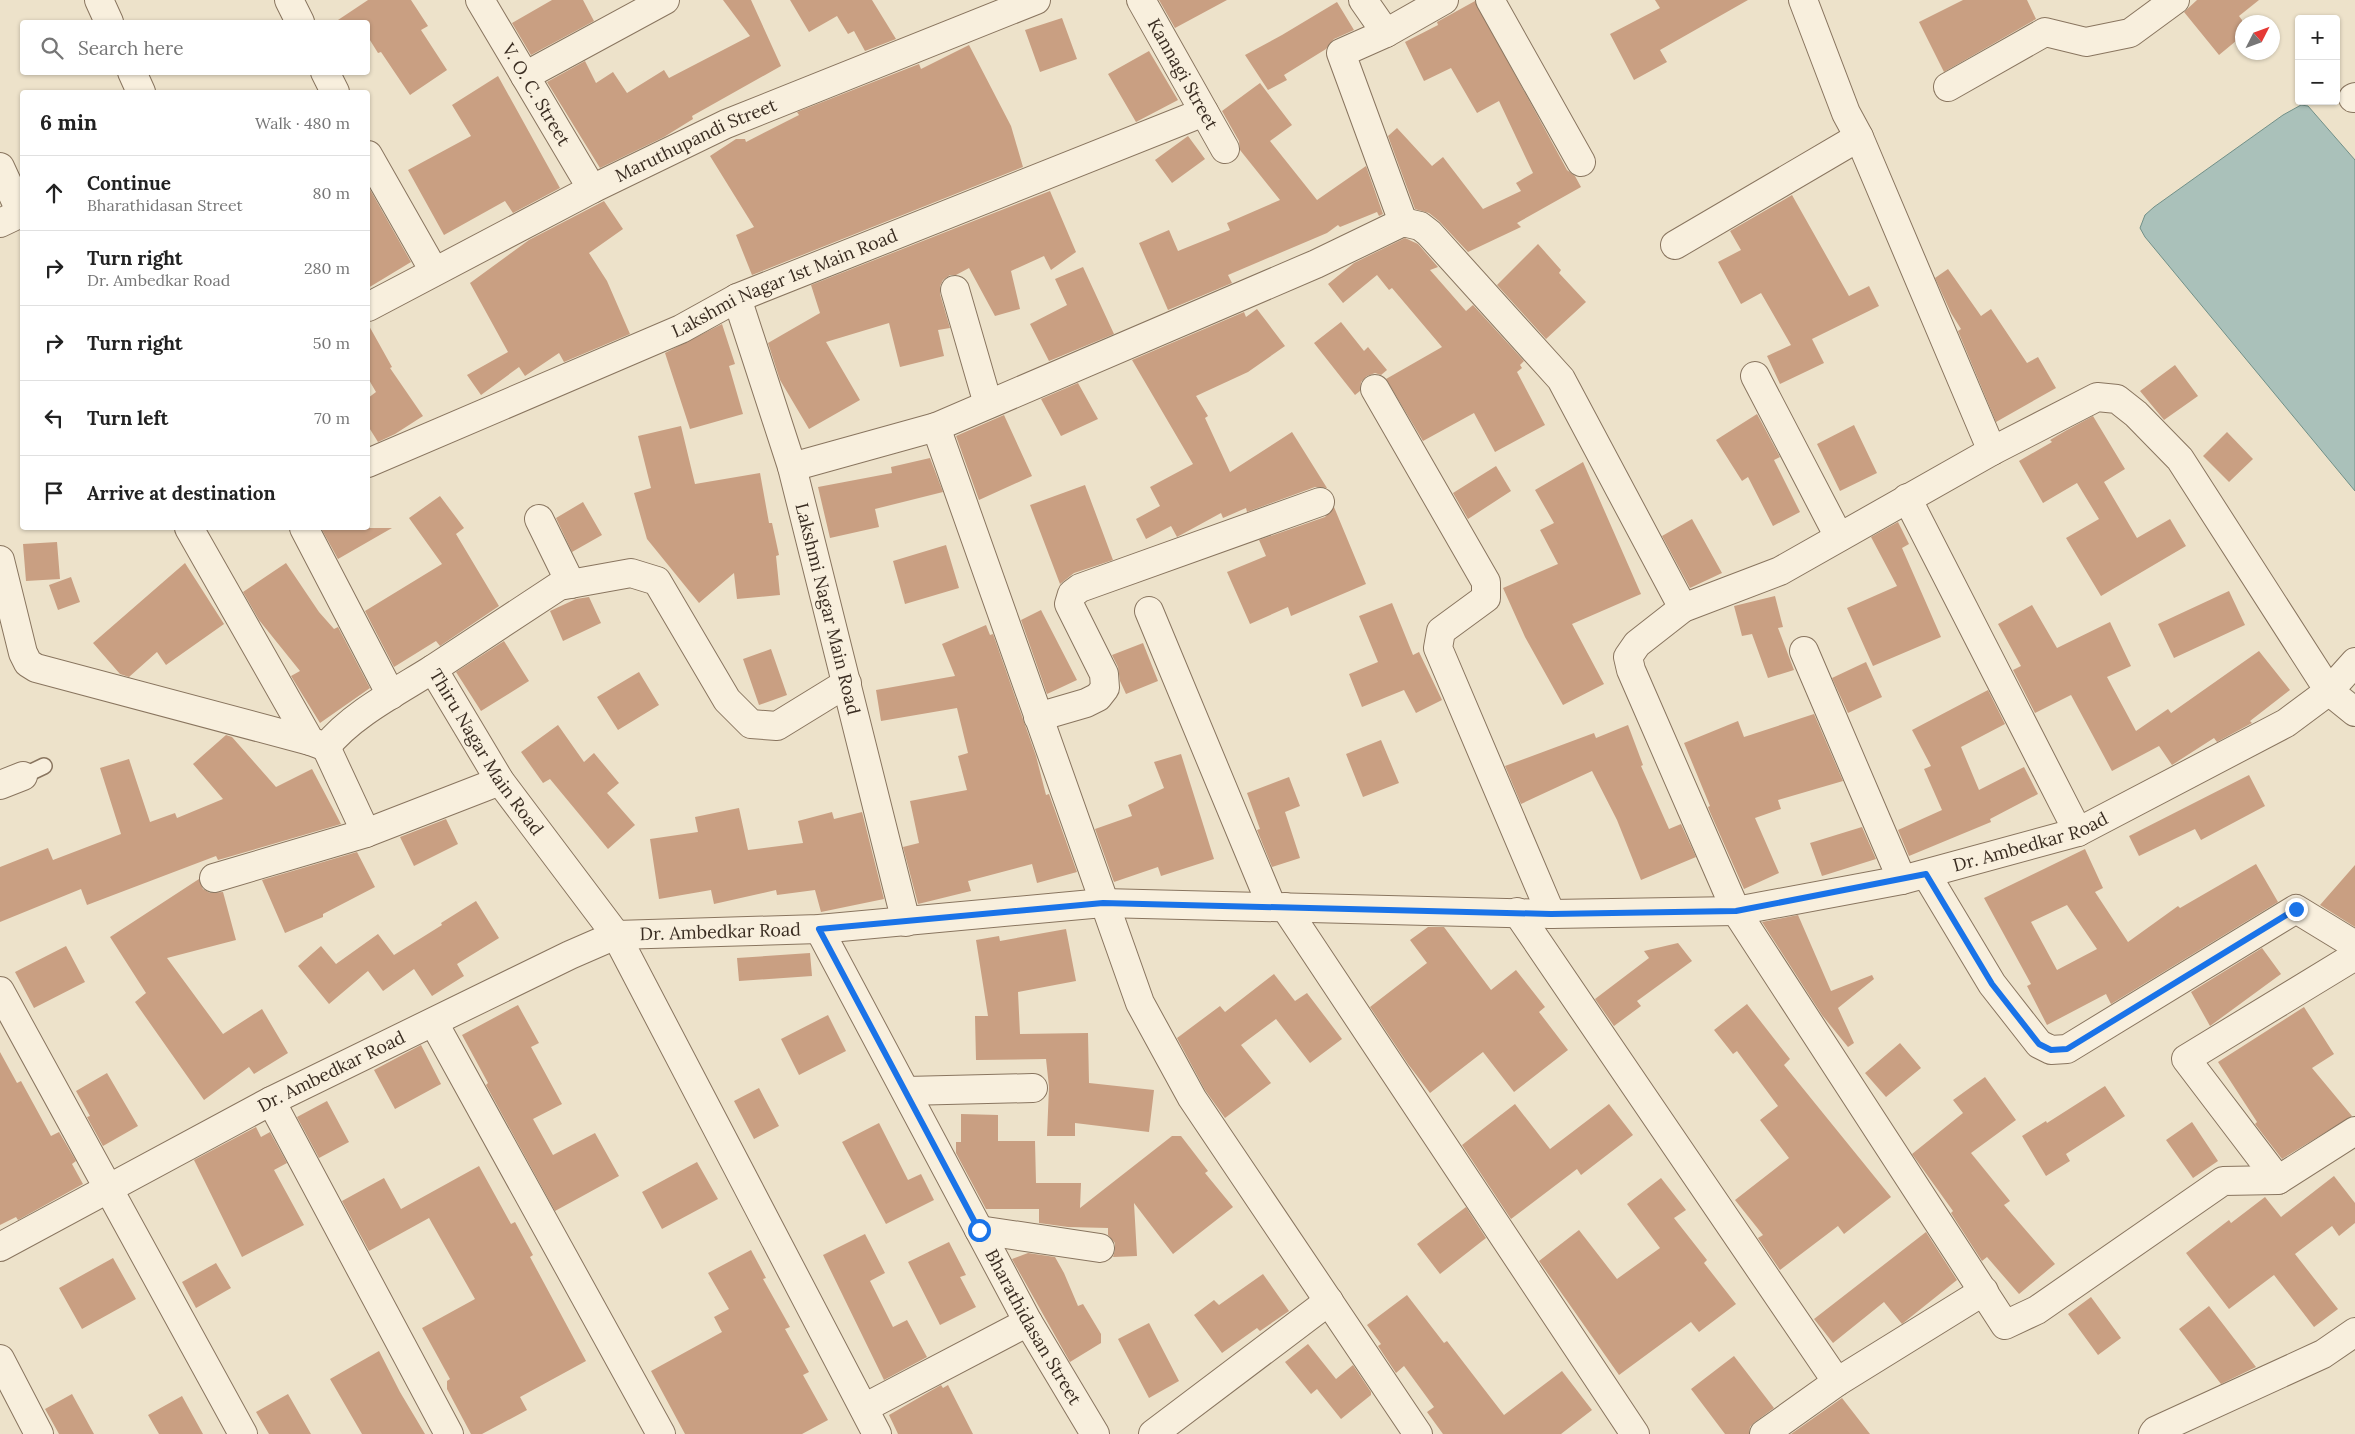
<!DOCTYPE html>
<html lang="en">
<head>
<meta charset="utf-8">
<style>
  :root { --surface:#fff; --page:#f2f2f2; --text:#222; --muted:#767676; --line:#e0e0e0 }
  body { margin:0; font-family:Lora,serif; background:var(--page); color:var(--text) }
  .controls { position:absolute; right:15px; top:15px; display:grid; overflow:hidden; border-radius:5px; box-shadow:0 1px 4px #0004 }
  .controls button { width:45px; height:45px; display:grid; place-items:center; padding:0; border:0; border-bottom:1px solid var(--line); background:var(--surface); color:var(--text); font:25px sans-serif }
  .compass { position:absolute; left:2235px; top:15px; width:45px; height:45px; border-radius:50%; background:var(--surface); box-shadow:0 1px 4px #0004; rotate:48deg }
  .stop { position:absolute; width:15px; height:15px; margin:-11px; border:4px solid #1a73e8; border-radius:50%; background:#fff }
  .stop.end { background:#1a73e8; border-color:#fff; box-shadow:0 1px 5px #0008 }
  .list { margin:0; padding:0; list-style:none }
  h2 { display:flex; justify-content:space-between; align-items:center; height:65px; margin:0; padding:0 20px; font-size:21px }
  h2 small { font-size:16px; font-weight:400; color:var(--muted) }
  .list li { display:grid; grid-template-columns:32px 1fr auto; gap:15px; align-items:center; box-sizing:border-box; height:75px; padding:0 20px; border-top:1px solid var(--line) }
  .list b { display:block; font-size:19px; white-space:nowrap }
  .list p { margin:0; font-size:16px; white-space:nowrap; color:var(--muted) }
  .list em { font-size:16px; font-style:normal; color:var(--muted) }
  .icon { flex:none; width:28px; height:28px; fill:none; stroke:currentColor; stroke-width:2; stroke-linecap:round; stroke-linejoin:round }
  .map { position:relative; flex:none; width:2355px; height:1434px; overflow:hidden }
  .search { position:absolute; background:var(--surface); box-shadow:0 1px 4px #0004; left:20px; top:20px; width:350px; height:55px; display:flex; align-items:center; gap:12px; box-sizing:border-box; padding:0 18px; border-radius:5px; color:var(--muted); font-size:19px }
  .panel { position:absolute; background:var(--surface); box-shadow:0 1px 4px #0004; left:20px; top:90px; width:350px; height:440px; border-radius:5px }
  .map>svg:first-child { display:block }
</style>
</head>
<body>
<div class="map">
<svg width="2355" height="1434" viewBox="0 0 2355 1434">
  <rect width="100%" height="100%" fill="#ede2ca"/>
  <path fill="#aac1ba" stroke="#719088" d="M2301,105l7,1 47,54v331l-210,-254 -5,-9 5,-13 9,-8 129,-92z"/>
  <path fill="#c99f82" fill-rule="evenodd" d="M368,0h43l17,26 -7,4 26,40 -37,25 -29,-43 -3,1 -10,-16v-15h-33z
    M552,0h31l11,21 -63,34 -19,-32z
    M723,0h28l30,66 -89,50 1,3 -29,18 -64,31 -53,-86 38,-21 11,22 17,-11 14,21 37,-23 5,8 81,-42z
    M790,0h82l24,39 -31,12 -11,-20 -6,3 -11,-18 -28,16z
    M1159,0h68l-52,28z
    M1655,0h93l-88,50 7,12 -33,18 -24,-46 50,-26z
    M1963,0h64l9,19 -92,53 -25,-50z
    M2197,0h62l-20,16 3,4v16l-23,19 -35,-43z
    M1475,1l92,169 8,6 6,11 -64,36 4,4 -53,25 -29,-31 -10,-8 -14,-4 -27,-73 9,-8 35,38 11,-9 40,52 38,-18 -5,-8 17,-10 -34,-72 -22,12 -26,-45 -27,13 -19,-39 33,-17 -1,-3z
    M1337,2l17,28 -20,9 -8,10 -42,26 3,5 -19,10 -23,-35 37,-20z
    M1062,18l15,41 -37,13 -15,-42z
    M969,45l42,81 12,41 -271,108 -16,-40 18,-8 -44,-71 26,-17h9l1,3 53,-27 -2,-3 122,-48 2,5z
    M1149,51l29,49 -42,22 -28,-48z
    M498,76l62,112 -47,25 -8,-12 -61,34 -36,-65 63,-34 -19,-31z
    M1260,83l32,42 -22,16 47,59 49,-34 17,48 -4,2 -2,-4 -37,15 -2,-2 -11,8 -99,42 4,8 -64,27 -29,-67 30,-13 9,21 52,-21 -3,-7 53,-23 -40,-50 -1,-9 -17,-30z
    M1188,136l17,23 -33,24 -17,-23z
    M368,186l43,76 -43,26z
    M1050,191l26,61 -25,18 -7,-14 -33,15 9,38 -25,7 -26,-48 -13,7h-6l-7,5 -3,6v8l10,34 -12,2 6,26 -44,11 -11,-44 -63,19 34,58 -51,29 -29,-49 -12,-37 52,-30 -9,-28z
    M1792,195l57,101 20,-10 10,20 -67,33 12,24 -44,21 -13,-28 24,-11 -30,-52 -20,11 -23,-42 23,-12 -11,-19z
    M604,201l19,28 -34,24 18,28 23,53 -66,28 -5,-9 -34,23 -6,-9 -38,28 -14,-20 41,-23 -38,-69 59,-43z
    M1405,238l13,6 20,23 -8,3 36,41 7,-6 51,56 -4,4 2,3 -5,4 28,53 -50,27 -21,-39 -51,28 -37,-62 56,-32 -50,-59 -3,2 -12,-15 -34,28 -15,-19 26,-21z
    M1538,244l23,26 -2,3 27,29 -40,37 -49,-54z
    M1083,267l31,67 -65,27 -19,-37 37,-19 -12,-26z
    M1948,269l33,47 10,-7 36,54 11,-6 18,31 -60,34 -38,-91 3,-2 -10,-16 -16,-35z
    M1257,309l28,37 -37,26 -52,24 12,20 -3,2 25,54 62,-40 35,56 -12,-1 -68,25 -1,-4 -23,10 -2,-5 -44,24 -6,-11 -25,13 -10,-20 24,-13 -10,-19 43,-23 -61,-104 112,-48 2,5z
    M1341,322l23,29 4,-4 19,23 -6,5 -6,-2 -8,3 -6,6 -1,9 -5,4 -41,-52z
    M368,324l24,43 -2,1 33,48 -28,18 -17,8 -10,-16v-28l8,-6 -7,-12 -1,1z
    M722,324l13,40 -6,2 14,48 -53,15 -25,-76z
    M2175,365l23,31 -34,24 -24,-29z
    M1078,383l20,36 -37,17 -20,-37z
    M1757,414l23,43 -6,3 26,52 -27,14 -25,-49 -6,4 -26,-41z
    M1004,415l28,61 -53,24 -23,-64z
    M2093,416l32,53 -21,13 33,56 33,-19 16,27 -85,50 -35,-58 33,-19 -22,-36 -34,20 -24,-42 33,-19 -2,-2 17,-10z
    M1854,425l23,48 -37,18 -23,-47z
    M681,426l14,58 65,-11 9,50h3l7,32 -3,1 4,39 -43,4 -3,-26 -35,30 -52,-64 -13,-46 17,-5 -13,-52z
    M2227,432l26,27 -24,23 -26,-26z
    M930,458l13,34 -68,17 4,18 -49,11 -12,-51 74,-14 -1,-6z
    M1583,462l58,132 -69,30 32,60 -41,21 -38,-68 -22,-49 55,-24 -18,-34 14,-7 -19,-33z
    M1496,466l15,25 -43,28 -15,-26z
    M1085,485l28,75 -39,13 -14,11 -30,-79z
    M440,496l24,32 -8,6 43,72 -59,40 -4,-5 -42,26 -29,-56 77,-47 -33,-46z
    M583,502l19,33 -30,17 -16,-34z
    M1334,507l32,77 -75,32 -3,-9 -38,17 -23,-52 39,-16 -7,-16 66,-23z
    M1692,519l30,54 -32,15 -28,-52z
    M1898,522l11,22 -7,4 39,89 -68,29 -26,-58 50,-22 -26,-49z
    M321,528h71l-54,31z
    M57,542l3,37 -34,2 -3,-37z
    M946,545l13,43 -54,16 -12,-43z
    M185,563l39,61 -58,41 -9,-13 -28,25 -9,-3 -27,-31z
    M286,563l33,49 15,17 4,-2 32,61 -50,35 -29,-47 9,-5 -41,-51 -16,-28z
    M71,577l9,25 -22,8 -9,-25z
    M2229,591l16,34 -71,33 -16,-34z
    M1775,596l8,31 -5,1 16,42 -26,8 -16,-44 -10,2 -8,-30z
    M589,597l12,26 -38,18 -13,-30 26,-12z
    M1392,603l21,52 6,-3 23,48 -26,13 -12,-23 -42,17 -13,-33 29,-12 -19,-46z
    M2032,605l25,43 53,-26 21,44 -24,11 29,54 32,-22 3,4 88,-62 31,39 -40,31 2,2 -35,19 -3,-4 -42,27 -13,-19 -47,25 -41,-76 -36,18 -22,-43 8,-4 -23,-42z
    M1041,610l36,70 -30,14 -26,-74z
    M986,625l4,10 3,-1 43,122 10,39 3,-1 28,78 -40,11 -5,-19 -64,17 3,10 -53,13 -15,-57 16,-4 -9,-42 57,-11 -9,-34 10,-3 -11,-45 -76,13 -5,-31 79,-14 -13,-32z
    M504,641l25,40 -48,30 -25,-39z
    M1143,643l15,38 -32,13 -6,-13 -2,-14 -6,-12z
    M771,649l16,46 -28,10 -16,-46z
    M1866,662l16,35 -34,16 -16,-35z
    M639,672l20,33 -41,25 -21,-33z
    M1988,690l17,34 -44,23 18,43 45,-23 14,27 -48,25 1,3 -82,34 -11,-26 44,-20 -18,-41 7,-3 -19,-36z
    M1814,714l29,67 -65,19 3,9 -26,9 24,55 -35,16 -34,-77 -2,-5 2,-1 -26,-63 54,-22 6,16z
    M558,725l26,37 10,-9 25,30 -12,10 28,32 -27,24 -58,-70 -7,4 -22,-31z
    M1628,725l15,40 -2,1 28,63 12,-5 15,33 -55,23 -24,-60 -25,-49 -71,33 -16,-38 89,-33 2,5z
    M226,735l6,2 44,50 36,-18 29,55 -123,36 -2,-4 -129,49 -6,-16 -81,33v-55l48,-19 5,12 68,-26 -21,-66 29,-9 21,63 25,-9 2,5 46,-19 -30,-35z
    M1381,740l18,43 -36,14 -17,-43z
    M1181,754l33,105 -53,17 -3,-9 -44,15 -19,-53 37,-13 -4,-11 36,-17 -10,-26z
    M2249,775l16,31 -64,34 -6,-11 -56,27 -10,-20z
    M1289,777l11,29 -15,6 15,46 -28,9 -15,-37 3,-1 -13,-36z
    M739,808l9,42 55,-7 -5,-22 34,-9 2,7 28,-7 22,87 -63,13 -6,-22 -38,5 -1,-5 -62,14 -3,-14 -52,9 -9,-60 48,-7 -3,-15z
    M446,819l12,25 -44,22 -14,-29z
    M1862,827l14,32 -54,17 -12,-33z
    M2085,849l18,39 -8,4 33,50 50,-36 2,2 76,-44 22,38 -167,102 -5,-10 -59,31 -20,-39 4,-2 -47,-86zM2067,905l30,44 -40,21 -26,-48z
    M357,852l18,35 -52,27v3l-38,16 -23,-53z
    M2355,865v62l-35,-22z
    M199,879l4,10 7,4 13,-1 13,48 -69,18 56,76 39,-25 26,44 -34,21 -5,-7 -45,33 -69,-98 11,-9 -36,-56z
    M476,901l23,37 -42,26 7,12 -32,20 -18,-27 -31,22 -15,-20 -39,33 -31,-38 23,-20 15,18 42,-30 16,21 48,-30 -1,-2z
    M1798,915l33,76 41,-16 2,4 -36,29 16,35 -6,4 -26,-32 -60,-93z
    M1428,927h16l47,63 25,-20 29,37 -6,5 29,38 -54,42 -31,-40 -53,41 -22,-29 -38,-57 57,-44 -17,-23z
    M1066,929l10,52 -58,11 2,42 68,-1 1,50 65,7 -5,42 -74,-9v13h-28l2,-49 -3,-28 -70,1 -1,-44h13l-12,-76 23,-4 1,5z
    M1678,943l14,18 -55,40 4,5 -27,20 -19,-27 54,-41 -5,-7z
    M66,946l19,36 -51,26 -19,-36z
    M2262,948l19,26 -71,52 -19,-34z
    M810,953l2,23 -73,5 -2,-23z
    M1274,974l21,27 12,-8 35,46 -32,24 -34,-44 -35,26 30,38 -46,35 -20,-28 -28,-52 43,-32 5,6z
    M1747,1004l43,55 -6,6 107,132 -47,37 -6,-8 -58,44 -22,-32 5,-3 -28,-35 54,-42 -29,-38 18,-14 -41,-55 -4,3 -19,-24z
    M518,1005l21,38 -8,4 31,57 -29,15 20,36 42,-22 24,43 -64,35 -69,-126 2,-2 -26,-48z
    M2304,1007l30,47 -22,14 40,48 -70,43 -27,-35 2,-2 -39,-60z
    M828,1015l18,36 -47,24 -18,-36z
    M1900,1043l21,25 -35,29 -21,-24z
    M421,1045l20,39 -46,25 -21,-39z
    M0,1052l17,31 4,-2 30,55 8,-4 17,29 -4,3 11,20 -65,36 -2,-3 -16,8z
    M107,1073l31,53 -35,20 -16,-29 3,-1 -14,-25z
    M1985,1077l31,43 -45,33 39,48 -6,4 51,59 -36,30 -32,-37 -5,4 -31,-48 2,-2 -41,-57 51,-41 -10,-13z
    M2105,1086l20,30 -59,38 4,7 -24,15 -24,-40 24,-15 1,2z
    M759,1088l20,38 -25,13 -20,-38z
    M327,1101l22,41 -30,16 -22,-41z
    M1515,1104l35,45 59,-45 24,31 -52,40 -4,-6 -66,50 -49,-74z
    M961,1114l37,1v26h37l1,42h45l-1,25 92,-72h9l27,35 -3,2 28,34 -60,47 -39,-51 3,53 -24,1 2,-7v-7l-7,-8v-7l-40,-1 -29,-4v-14h-53l-30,-56v-11h5z
    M2192,1122l26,39 -25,17 -27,-38z
    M879,1123l29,57 13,-6 13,26 -48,24 -44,-82z
    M256,1127l5,10 9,-5 17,31 -13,7 30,55 -62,32 -48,-97z
    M697,1162l21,37 -56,30 -20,-37z
    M479,1166l32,58 4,-2 18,33 -3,2 56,104 -66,36 7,13 -45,24h-11l-24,-45v-8l3,-2 -28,-51 53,-29 -46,-81 -60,33 -27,-50 42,-23 17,31z
    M2334,1176l21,27v20l-16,13 -7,-10 -37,28 43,55 -24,18 -40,-52 -45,34 -43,-56 43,-33 2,3 34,-26 16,20z
    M1661,1178l25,32 -12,8 33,42 -3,3 32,41 -37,28 -8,-10 -72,53 -80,-114 40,-31 38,49 43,-31 -33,-44z
    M1466,1207l20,31 -46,36 -23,-30z
    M1926,1232l31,48 -55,44 -18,-22 -51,41 -19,-24z
    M865,1234l20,39 -15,8 23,46 14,-7 20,37 -43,23 -61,-125z
    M949,1242l17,33 -6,2 16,30 -36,18 -32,-63z
    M751,1250l15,28 -3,1 27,48 -5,2 24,43 -6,3 25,45 -26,14h-117l-34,-63 71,-39 -8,-15 15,-8 -21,-36z
    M1028,1253l27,4 9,16 14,33 5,-2 18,30v9l-31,19 -58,-103z
    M113,1258l23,41 -54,30 -23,-41z
    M216,1263l15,25 -35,20 -14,-26z
    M1263,1274l26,37 -29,20 -3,-3 -35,25 -28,-38 20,-15 5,5z
    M1407,1295l37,48 3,-2 57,74 58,-44 30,39 -31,24h-118l-16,-22 7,-5 -30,-41 -8,7 -18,-27 3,-2 -14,-19z
    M2091,1297l30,41 -23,17 -30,-41z
    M2209,1306l47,61 -35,17 -42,-55z
    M1149,1323l30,58 -30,17 -31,-59z
    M1308,1344l28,35 17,-14 18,27v3l-30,24 -24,-30 -6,5 -26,-32z
    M379,1351l21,41 25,42h-63l-32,-55z
    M1734,1356l40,52 -19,14 -5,5 -1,7h-24l-34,-45z
    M941,1385l2,3 5,-3 25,49h-75l-9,-19z
    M72,1394l22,40h-35l-14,-25z
    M288,1394l23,40h-42l-13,-22z
    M182,1396l21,38h-44l-11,-19z
    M1842,1398l28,36h-79z"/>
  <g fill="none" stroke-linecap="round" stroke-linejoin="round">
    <defs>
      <path id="service" d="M23,776l21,-10"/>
      <g id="minor">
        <path d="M99,0l10,22"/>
        <path d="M289,0l11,22"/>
        <path id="s1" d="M480,0l112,189"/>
        <path id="s2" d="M1141,0l84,149"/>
        <path d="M1363,0l23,33"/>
        <path d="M1490,0l91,162"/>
        <path d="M1803,0l43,113 13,24 133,314"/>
        <path d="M132,72l9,20"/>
        <path d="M325,72l10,20"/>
        <path d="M525,76l140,-76"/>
        <path d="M1948,87l97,-55 41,10 44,-9 45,-33"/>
        <path d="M2353,98l2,-1"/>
        <path d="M368,155l66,116"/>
        <path d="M0,167l22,48"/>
        <path d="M1403,222l-62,-169 45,-20 58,-33"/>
        <path d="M0,223l21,-10"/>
        <path d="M1675,245l184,-108"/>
        <path d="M955,290l33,114"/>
        <path id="s3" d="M737,298l55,169 114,455"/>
        <path id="s4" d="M368,307l224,-118 134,-65 310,-124"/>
        <path d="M1755,376l84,161"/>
        <path d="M1375,389l111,193v16l-45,33 -3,17 113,266"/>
        <path d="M936,427l204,576 52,95 226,336"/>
        <path id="s5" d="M368,463l313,-134 56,-31 467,-186"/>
        <path d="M792,467l144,-40 380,-163 87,-42 17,4 9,7 132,146 122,229"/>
        <path d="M1907,498l171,334"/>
        <path d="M539,519l32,65"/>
        <path id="s6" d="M189,528l121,213 16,6c25,-32 72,-56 107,-78l67,112 116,154 261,499"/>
        <path d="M304,528l87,167"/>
        <path d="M0,560l23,93 5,10 8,5 274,73"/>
        <path d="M1149,611l123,296"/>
        <path d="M1804,651l98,229"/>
        <path d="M433,669l126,-83 72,-13 26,8 70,119 24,24 26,2 70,-43"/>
        <path d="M2355,712l-26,-21 -149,-232 -44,-45 -19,-15 -20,-2 -105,54 -212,120 -97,37 -46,36 -9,13 3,13 105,241 269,414 32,-15 186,-129 55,-1 77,-49"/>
        <path d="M1038,717l48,-14 12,-6 7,-9 -1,-14 -35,-70 3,-10 8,-6 240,-86"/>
        <path d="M326,747l40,86"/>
        <path d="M0,785l23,-9"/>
        <path d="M1926,874l66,110 47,60 12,6 16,-1 229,-140 59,36"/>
        <path d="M214,878l152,-45 134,-52"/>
        <path d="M1285,907l350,527"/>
        <path d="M1517,912l320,470"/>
        <path id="s7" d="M819,929l209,393 67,112"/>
        <path d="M0,991l243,443"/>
        <path d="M434,1023l227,411"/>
        <path d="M906,1091l127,-3"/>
        <path d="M271,1101l178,333"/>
        <path d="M2278,1180l-92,-121 169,-103"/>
        <path d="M979,1230l121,18"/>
        <path d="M0,1359l39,75"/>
        <path d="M864,1408l164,-86"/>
        <path d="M1153,1434l176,-133"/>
        <path d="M1764,1434l73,-52 147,-91"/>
        <path d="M2153,1434l2,-3 168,-77 32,-22"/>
      </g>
      <g id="tertiary">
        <path id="s8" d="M0,1247l271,-146 299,-146 46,-20 203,-6 284,-26 448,11 185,-3 166,-31 176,-48 208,-109 43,-32 26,-29"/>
      </g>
    </defs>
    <use href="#service" stroke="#89755f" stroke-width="18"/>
    <use href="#minor" stroke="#89755f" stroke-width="30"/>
    <use href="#tertiary" stroke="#89755f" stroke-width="30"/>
    <use href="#service" stroke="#f8efdd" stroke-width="15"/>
    <use href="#minor" stroke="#f8efdd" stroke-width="28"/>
    <use href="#tertiary" stroke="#f8efdd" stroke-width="28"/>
  </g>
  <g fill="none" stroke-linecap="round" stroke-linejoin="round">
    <path stroke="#1a73e8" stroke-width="6" d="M979,1230l-160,-301 284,-26 448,11 185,-3 190,-37 66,110 47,60 12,6 16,-1 229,-140"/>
  </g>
  <g text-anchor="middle" stroke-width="4" stroke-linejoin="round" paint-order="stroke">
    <g font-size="18" fill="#3a2d22" stroke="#f4ecd9">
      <text dy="6" stroke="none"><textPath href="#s2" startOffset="85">Kannagi Street</textPath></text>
      <text dy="6" stroke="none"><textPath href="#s1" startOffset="110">V. O. C. Street</textPath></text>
      <text dy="6" stroke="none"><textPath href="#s4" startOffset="368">Maruthupandi Street</textPath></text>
      <text dy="6" stroke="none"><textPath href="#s5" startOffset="454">Lakshmi Nagar 1st Main Road</textPath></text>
      <text dy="6" stroke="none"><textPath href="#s3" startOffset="324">Lakshmi Nagar Main Road</textPath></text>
      <text dy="6" stroke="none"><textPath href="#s6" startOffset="494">Thiru Nagar Main Road</textPath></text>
      <text dy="6" stroke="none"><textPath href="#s8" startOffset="2115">Dr. Ambedkar Road</textPath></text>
      <text dy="6" stroke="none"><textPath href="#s8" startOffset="795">Dr. Ambedkar Road</textPath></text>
      <text dy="6" stroke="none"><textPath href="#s8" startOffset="375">Dr. Ambedkar Road</textPath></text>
      <text dy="6" stroke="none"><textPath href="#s7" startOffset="452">Bharathidasan Street</textPath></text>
    </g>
  </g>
</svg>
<div class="controls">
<button>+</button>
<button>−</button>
</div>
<svg class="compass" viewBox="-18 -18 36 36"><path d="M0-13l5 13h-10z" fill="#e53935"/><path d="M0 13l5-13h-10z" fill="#767676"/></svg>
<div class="stop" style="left:979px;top:1230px"></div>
<div class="stop end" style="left:2296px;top:909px"></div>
<div class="search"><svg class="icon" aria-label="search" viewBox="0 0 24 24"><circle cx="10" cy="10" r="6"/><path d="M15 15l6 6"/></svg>Search here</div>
<section class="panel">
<h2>6 min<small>Walk · 480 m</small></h2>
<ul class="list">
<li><svg class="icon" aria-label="ahead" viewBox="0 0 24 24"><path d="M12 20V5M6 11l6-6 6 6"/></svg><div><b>Continue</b><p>Bharathidasan Street</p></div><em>80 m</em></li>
<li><svg class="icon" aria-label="right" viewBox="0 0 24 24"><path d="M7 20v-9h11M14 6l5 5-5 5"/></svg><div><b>Turn right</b><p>Dr. Ambedkar Road</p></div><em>280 m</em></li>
<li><svg class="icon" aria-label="right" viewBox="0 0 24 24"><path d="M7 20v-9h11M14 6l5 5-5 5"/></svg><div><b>Turn right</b></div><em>50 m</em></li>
<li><svg class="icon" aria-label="left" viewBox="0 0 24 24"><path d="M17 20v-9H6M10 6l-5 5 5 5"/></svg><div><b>Turn left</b></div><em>70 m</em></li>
<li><svg class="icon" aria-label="arrive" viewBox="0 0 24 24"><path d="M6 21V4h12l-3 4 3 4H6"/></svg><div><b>Arrive at destination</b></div></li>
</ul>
</section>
</div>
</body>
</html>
